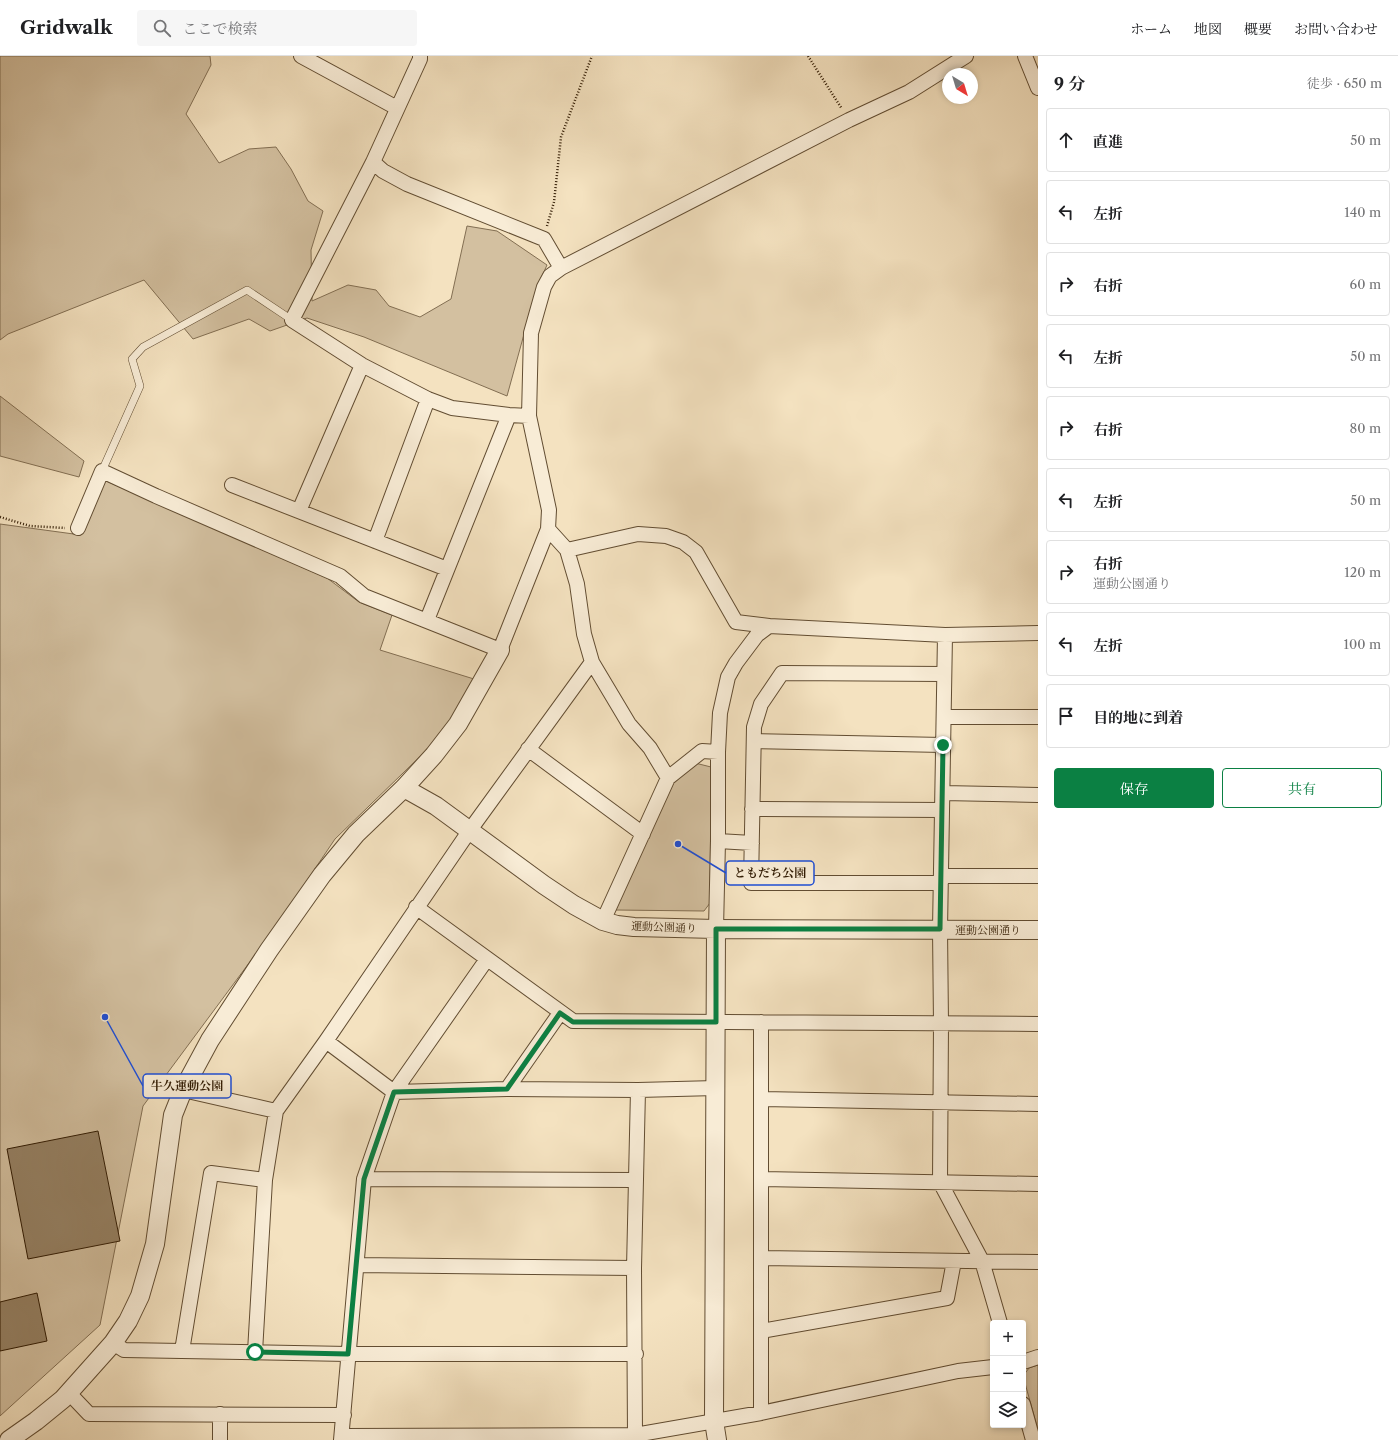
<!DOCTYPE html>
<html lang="ja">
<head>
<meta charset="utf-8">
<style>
  :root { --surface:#fff; --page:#f6f6f6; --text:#202124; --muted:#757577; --line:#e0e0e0; --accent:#0b8043 }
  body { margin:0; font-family:"Libre Caslon Text","Noto Serif JP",serif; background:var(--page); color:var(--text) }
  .controls { position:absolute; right:12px; bottom:12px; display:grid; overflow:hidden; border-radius:4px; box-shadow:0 2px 6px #0003 }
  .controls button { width:36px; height:36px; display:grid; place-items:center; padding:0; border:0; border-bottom:1px solid var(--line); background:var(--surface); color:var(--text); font:20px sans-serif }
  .compass { position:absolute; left:942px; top:12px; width:36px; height:36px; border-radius:50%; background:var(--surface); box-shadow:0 2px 6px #0003; rotate:142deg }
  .stop { position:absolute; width:12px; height:12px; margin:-9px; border:3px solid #0b8043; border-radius:50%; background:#fff }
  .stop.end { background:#0b8043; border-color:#fff; box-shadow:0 1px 4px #0008 }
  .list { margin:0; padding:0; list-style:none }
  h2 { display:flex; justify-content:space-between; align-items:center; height:52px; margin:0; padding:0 16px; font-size:17px }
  h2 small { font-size:13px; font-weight:400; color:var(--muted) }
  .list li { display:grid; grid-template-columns:26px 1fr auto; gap:12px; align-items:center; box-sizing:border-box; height:64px; margin:0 8px 8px; padding:0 8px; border:1px solid var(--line); border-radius:4px }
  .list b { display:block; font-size:15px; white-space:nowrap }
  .list p { margin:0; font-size:13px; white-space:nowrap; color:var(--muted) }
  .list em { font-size:13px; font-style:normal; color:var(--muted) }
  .actions { display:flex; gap:8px; padding:12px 16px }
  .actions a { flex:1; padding:9px 0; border:1px solid var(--accent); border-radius:4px; text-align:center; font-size:14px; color:var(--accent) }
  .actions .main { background:var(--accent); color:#fff }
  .icon { flex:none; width:22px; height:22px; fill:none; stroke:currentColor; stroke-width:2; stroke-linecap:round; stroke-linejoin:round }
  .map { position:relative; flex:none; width:1038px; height:1384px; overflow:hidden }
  header { display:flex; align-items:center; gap:24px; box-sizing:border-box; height:56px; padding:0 20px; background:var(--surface); border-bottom:1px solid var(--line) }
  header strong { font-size:19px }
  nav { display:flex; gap:22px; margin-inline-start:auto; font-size:14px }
  .search { width:280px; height:36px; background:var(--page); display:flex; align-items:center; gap:10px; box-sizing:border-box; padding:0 14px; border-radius:4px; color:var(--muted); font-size:15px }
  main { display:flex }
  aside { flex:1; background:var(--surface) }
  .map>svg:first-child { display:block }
</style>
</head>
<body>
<header>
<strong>Gridwalk</strong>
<div class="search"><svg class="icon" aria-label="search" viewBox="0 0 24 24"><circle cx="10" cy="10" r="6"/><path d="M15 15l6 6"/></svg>ここで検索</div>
<nav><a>ホーム</a><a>地図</a><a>概要</a><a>お問い合わせ</a></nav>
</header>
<main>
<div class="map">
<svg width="1038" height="1384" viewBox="0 0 1038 1384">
  <rect width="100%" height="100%" fill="#f4e2c0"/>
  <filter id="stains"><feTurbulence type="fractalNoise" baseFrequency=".005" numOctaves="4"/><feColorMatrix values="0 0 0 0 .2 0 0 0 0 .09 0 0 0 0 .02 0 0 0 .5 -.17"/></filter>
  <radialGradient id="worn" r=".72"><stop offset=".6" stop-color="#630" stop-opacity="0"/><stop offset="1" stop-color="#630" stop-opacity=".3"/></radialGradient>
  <path fill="#d3c0a0" stroke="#826e52" d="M0,0h210l1,9 -25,49 33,49 30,-14 27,-2 15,22 17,32 15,10 -12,39 1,51 36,-16 28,5 13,16 31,11 31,-18 16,-73 30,5 50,34 -10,22 -30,109 -143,-59 -57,-19 -37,13 -21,-12 -56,20 -49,-59 -136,54 -8,6z
    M0,340l84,65 -5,16 -79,-21z
    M104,424l223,98 32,24 33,13 -12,35 94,29 -18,33 -20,29 -101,98 -60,89 -132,178 -43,219 -100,91v-892l81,11z
    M695,707l16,4 -1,136 -6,8 -89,-1 57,-125z
    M1038,1309v65l-15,-54 6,-8z"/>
  <path fill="#968265" stroke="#311b03" d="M98,1075l22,110 -92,18 -21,-110z
    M37,1237l10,48 -47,10v-49z"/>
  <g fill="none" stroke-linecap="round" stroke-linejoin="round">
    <defs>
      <path id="service" d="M102,415l38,-85 -8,-27 11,-12 104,-57 45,30"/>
      <path id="minor" d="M301,0l96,52
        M420,0v3l-47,103 10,9 24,13 137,55 17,29
        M1025,0l13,32
        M373,106l-81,158 70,45 66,34 24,9 57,7 20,1
        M232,429l215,84
        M299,455l63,-146
        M78,472l24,-57 54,25 184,80 24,20 136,54 48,-121 1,-19 -20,-94 2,-83 13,-46 6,-11 11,-8 288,-148 60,-28 57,-36
        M548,473l19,21 71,-16 28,2 17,6 13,10 40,70 33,4 176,9 93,-2
        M375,485l53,-142
        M567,494l10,34 7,50 8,28 37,62 21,24 18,30
        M427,564l82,-205
        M945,579l-5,294 1,94 -1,159 42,79 18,62
        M944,661h94
        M754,685l189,4
        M528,693l115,85
        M943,737l95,2
        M752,753l190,1
        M718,785l34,2
        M941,820h97
        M941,827h-190l3,-156 7,-23 21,-31 162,1
        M416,851l157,114 465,3
        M603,865l65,-143 34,-27 16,1
        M716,873l2,-88v-89l2,-39 8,-36 8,-14 21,-28 12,-9
        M326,985l68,51 113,-3 131,1 78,-2
        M507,1033l53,-76
        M183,1034l93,21
        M761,1043l277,5
        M364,1123l271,1
        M761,1123l277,5
        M761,1202l277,4
        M357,1209l277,3
        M761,1275l186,-33 7,-37
        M113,1287l11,7 58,1 166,3h288
        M182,1295l29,-178 54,7
        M255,1296l10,-172 11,-69 50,-70 144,-211 122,-168
        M1023,1306l15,-5
        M69,1337l20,21 255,1
        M1023,1348l10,36
        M761,1357v-391
        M635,1379l-1,-167 4,-178
        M343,1380l292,-1 126,-22 197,-42 35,-4
        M220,1384v-26
        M341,1384l23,-261 30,-87 93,-133"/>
      <path id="tertiary" d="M404,732l32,18 108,79 30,20 29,16 14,4 17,2 82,2 322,1
        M716,873l-2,492 3,19
        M9,1384l27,-19 27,-22 50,-56 15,-22 12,-25 15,-52 18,-129 10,-25 27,-50 59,-90 53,-75 34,-41 48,-46 30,-33 24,-31 42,-74"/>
    </defs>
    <use href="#service" stroke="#624d32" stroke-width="8"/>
    <use href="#minor" stroke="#624d32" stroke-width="16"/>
    <use href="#tertiary" stroke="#624d32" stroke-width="20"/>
    <path stroke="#311b03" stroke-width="2.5" stroke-dasharray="1 2" stroke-linecap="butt" d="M808,0l34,53
      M547,170l7,-24 7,-65 31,-81
      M0,461l30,9 35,2"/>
    <use href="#service" stroke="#f8ecd6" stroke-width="7"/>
    <use href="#minor" stroke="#f8ecd6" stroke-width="14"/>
    <use href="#tertiary" stroke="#f8ecd6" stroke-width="18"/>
  </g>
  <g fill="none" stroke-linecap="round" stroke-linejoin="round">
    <path stroke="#0b8043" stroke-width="5" d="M255,1296l93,2 16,-175 30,-87 113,-3 53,-76 13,9h143v-93h224l3,-184"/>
  </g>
  <g text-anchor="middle" stroke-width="3.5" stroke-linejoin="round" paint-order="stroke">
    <g font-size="11" fill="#311b03" stroke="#f8ecd6">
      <text transform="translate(664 871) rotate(2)" y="4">運動公園通り</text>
      <text x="988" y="878">運動公園通り</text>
    </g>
  </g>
  <path fill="none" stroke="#1d4ed8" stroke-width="1.5" d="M678 788L726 817M105 961L143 1030"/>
  <g fill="#1d4ed8" stroke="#f8ecd6" stroke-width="1.5">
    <circle cx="678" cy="788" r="4"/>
    <circle cx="105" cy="961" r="4"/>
  </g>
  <g fill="#f8ecd6" stroke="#1d4ed8" stroke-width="1.5">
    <rect x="726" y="805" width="88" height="24" rx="4"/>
    <rect x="143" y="1018" width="88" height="24" rx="4"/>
  </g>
  <g font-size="12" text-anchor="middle" font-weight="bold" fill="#311b03">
    <text x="770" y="821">ともだち公園</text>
    <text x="187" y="1034">牛久運動公園</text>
  </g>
  <rect width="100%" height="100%" filter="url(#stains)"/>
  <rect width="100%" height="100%" fill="url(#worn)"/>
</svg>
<div class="controls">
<button>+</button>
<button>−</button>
<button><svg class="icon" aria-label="layers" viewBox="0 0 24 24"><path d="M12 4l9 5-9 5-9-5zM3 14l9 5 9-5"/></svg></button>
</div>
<svg class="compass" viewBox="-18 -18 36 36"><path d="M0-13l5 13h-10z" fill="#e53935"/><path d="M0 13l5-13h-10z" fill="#757577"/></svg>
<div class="stop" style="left:255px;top:1296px"></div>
<div class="stop end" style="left:943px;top:689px"></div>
</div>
<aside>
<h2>9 分<small>徒歩 · 650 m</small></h2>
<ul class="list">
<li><svg class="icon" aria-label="ahead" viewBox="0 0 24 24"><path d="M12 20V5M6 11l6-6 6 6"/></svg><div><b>直進</b></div><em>50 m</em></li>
<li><svg class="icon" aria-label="left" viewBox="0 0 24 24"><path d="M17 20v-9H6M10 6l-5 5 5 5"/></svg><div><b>左折</b></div><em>140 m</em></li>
<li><svg class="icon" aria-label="right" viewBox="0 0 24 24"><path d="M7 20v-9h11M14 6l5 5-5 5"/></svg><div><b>右折</b></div><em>60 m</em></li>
<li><svg class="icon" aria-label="left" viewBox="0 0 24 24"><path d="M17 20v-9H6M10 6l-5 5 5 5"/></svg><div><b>左折</b></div><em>50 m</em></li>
<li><svg class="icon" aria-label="right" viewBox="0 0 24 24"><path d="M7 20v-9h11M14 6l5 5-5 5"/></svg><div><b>右折</b></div><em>80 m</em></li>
<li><svg class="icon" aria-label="left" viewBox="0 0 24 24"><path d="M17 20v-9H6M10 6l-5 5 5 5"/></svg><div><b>左折</b></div><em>50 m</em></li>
<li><svg class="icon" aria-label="right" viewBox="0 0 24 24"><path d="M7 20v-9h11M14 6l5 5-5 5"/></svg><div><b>右折</b><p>運動公園通り</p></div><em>120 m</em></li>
<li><svg class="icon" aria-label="left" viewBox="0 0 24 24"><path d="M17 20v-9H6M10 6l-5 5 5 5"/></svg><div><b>左折</b></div><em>100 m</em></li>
<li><svg class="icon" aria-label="arrive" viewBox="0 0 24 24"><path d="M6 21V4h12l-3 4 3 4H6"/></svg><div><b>目的地に到着</b></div></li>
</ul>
<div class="actions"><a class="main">保存</a><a>共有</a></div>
</aside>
</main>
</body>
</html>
